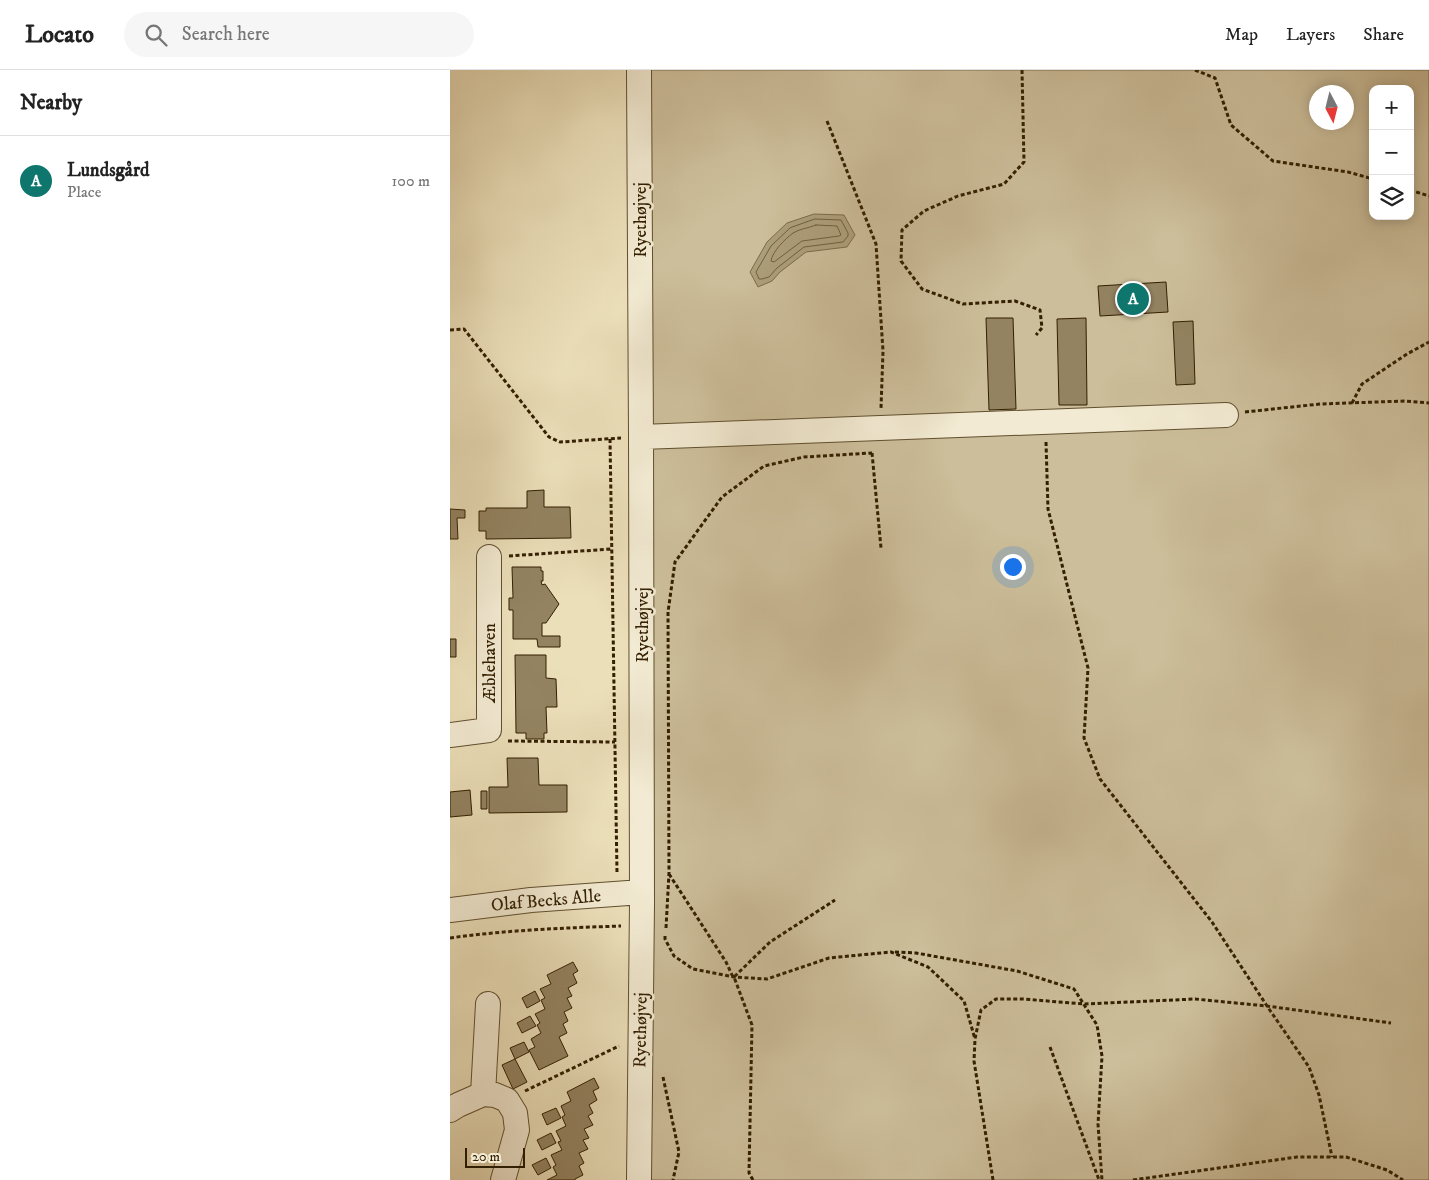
<!DOCTYPE html>
<html lang="en">
<head>
<meta charset="utf-8">
<style>
  :root { --surface:#fff; --page:#f6f6f6; --text:#222; --muted:#767676; --line:#e0e0e0; --accent:#0f766e }
  body { margin:0; font-family:"IM FELL DW Pica",serif; background:var(--page); color:var(--text) }
  .controls { position:absolute; right:15px; top:15px; display:grid; overflow:hidden; border-radius:10px; box-shadow:0 2px 12px #0003 }
  .controls button { width:45px; height:45px; display:grid; place-items:center; padding:0; border:0; border-bottom:1px solid var(--line); background:var(--surface); color:var(--text); font:25px sans-serif }
  .compass { position:absolute; left:859px; top:15px; width:45px; height:45px; border-radius:50%; background:var(--surface); box-shadow:0 2px 12px #0003; rotate:173deg }
  .scale { position:absolute; left:15px; bottom:12px; width:60px; box-sizing:border-box; padding-left:5px; border:2px solid #331f01; border-top:0; font-size:14px; line-height:18px; white-space:nowrap; color:#331f01; -webkit-text-stroke:4px #f2ead2; paint-order:stroke }
  .you { position:absolute; left:562px; top:496px; width:18px; height:18px; margin:-12px; border:4px solid #fff; border-radius:50%; background:#1a73e8; box-shadow:0 0 0 8px #1a73e833 }
  .badge { display:grid; place-items:center; width:32px; height:32px; border-radius:50%; background:var(--accent); color:#fff; font-size:16px; font-weight:700 }
  .pin { position:absolute; translate:-50% -50%; border:2px solid #fff; box-shadow:0 1px 5px #0006 }
  .list { margin:0; padding:0; list-style:none }
  h2 { display:flex; justify-content:space-between; align-items:center; height:65px; margin:0; padding:0 20px; font-size:21px }
  h2 small { font-size:16px; font-weight:400; color:var(--muted) }
  .list li { display:grid; grid-template-columns:32px 1fr auto; gap:15px; align-items:center; box-sizing:border-box; height:90px; padding:0 20px; border-top:1px solid var(--line) }
  .list b { display:block; font-size:19px; white-space:nowrap }
  .list p { margin:0; font-size:16px; white-space:nowrap; color:var(--muted) }
  .list em { font-size:16px; font-style:normal; color:var(--muted) }
  .icon { flex:none; width:28px; height:28px; fill:none; stroke:currentColor; stroke-width:2; stroke-linecap:round; stroke-linejoin:round }
  .map { position:relative; flex:none; width:979px; height:1110px; overflow:hidden }
  header { display:flex; align-items:center; gap:30px; box-sizing:border-box; height:70px; padding:0 25px; background:var(--surface); border-bottom:1px solid var(--line) }
  header strong { font-size:24px }
  nav { display:flex; gap:28px; margin-inline-start:auto; font-size:18px }
  .search { width:350px; height:45px; background:var(--page); display:flex; align-items:center; gap:12px; box-sizing:border-box; padding:0 18px; border-radius:28px; color:var(--muted); font-size:19px }
  main { display:flex }
  aside { flex:1; background:var(--surface) }
  .map>svg:first-child { display:block }
</style>
</head>
<body>
<header>
<strong>Locato</strong>
<div class="search"><svg class="icon" aria-label="search" viewBox="0 0 24 24"><circle cx="10" cy="10" r="6"/><path d="M15 15l6 6"/></svg>Search here</div>
<nav><a>Map</a><a>Layers</a><a>Share</a></nav>
</header>
<main>
<aside>
<h2>Nearby<small></small></h2>
<ul class="list">
<li><span class="badge">A</span><div><b>Lundsgård</b><p>Place</p></div><em>100 m</em></li>
</ul>
</aside>
<div class="map">
<svg width="979" height="1110" viewBox="0 0 979 1110">
  <rect width="100%" height="100%" fill="#ebdfb9"/>
  <filter id="stains"><feTurbulence type="fractalNoise" baseFrequency=".004" numOctaves="4"/><feColorMatrix values="0 0 0 0 .2 0 0 0 0 .09 0 0 0 0 .02 0 0 0 .5 -.17"/></filter>
  <radialGradient id="worn" r=".72"><stop offset=".6" stop-color="#630" stop-opacity="0"/><stop offset="1" stop-color="#630" stop-opacity=".3"/></radialGradient>
  <path fill="#ccbe9a" stroke="#806e4e" fill-rule="evenodd" d="M182,0h797v1110h-784zM923,19h37v127h-37zM866,22h30v30h-30z"/>
  <path fill="#ac9e7a" stroke="#7c6b4a" d="M364,144l30,1 11,20 -8,12 -41,5 -26,20 -8,9 -14,6 -8,-15 17,-30 20,-19z"/>
  <g fill="none" stroke-linecap="round" stroke-linejoin="round">
    <path stroke="#705e3e" stroke-width="1" d="M365,149l26,1 7,13v3l-5,6 -39,5 -27,21 -8,9 -7,2h-3l-3,-7 15,-26 19,-18z
      M366,155l21,1 4,9 -2,1 -37,5 -28,21 -3,-1c1,-9 14,-22 22,-28 6,-4 16,-5 23,-8z"/>
  </g>
  <path fill="#938361" stroke="#331f01" d="M716,212l2,30 -68,4 -2,-30z
    M536,248h27l3,91 -27,1z
    M636,248l1,87h-28l-2,-86z
    M743,251l2,63 -19,1 -3,-63z
    M94,420v17h26l1,31 -85,1v-8h-7v-20h7v-3h41v-17z
    M0,439l15,1v8h-8l1,21h-8z
    M62,497h29v4h2v10h-2l1,4 3,-1 14,20 -13,19h-4v13h18v11h-22l-1,-8h-24v-29h-4v-12h4z
    M0,569h6v18h-6z
    M65,585h31v23l10,1 1,28h-11l1,26h-3v6h-18v-6h-10z
    M57,688h31l1,27h28v27l-78,1v-26h19z
    M20,720l2,25 -22,2v-25z
    M31,721h6v18h-6z
    M123,892l5,9 -5,3 4,9 -9,5 4,8 -5,2 5,10 -8,4 4,9 -5,3 4,9 -8,4 9,19 -29,14 -10,-20 6,-3 -4,-8 10,-6 -4,-8 3,-2 -5,-9 10,-5 -4,-9 4,-2 -5,-9 11,-5 -4,-9z
    M85,921l5,10 -13,7 -5,-10z
    M80,946l6,10 -14,7 -5,-10z
    M74,972l5,10 -14,7 -5,-11z
    M65,989l12,23 -14,7 -11,-24z
    M144,1008l5,10 -6,3 4,9 -8,5 4,8 -5,3 5,9 -9,4 5,9 -6,2 5,9 -9,4 5,10 -5,3 4,9 -8,4v1h-28l10,-5 -4,-8 3,-2 -5,-10 11,-5 -4,-8 3,-1 -5,-10 10,-5 -4,-9 3,-2 -4,-9 10,-5 -4,-9z
    M106,1038l5,10 -14,7 -5,-11z
    M101,1063l5,10 -14,7 -5,-10z
    M96,1088l5,10 -13,7 -6,-10z"/>
  <g fill="none" stroke-linecap="round" stroke-linejoin="round">
    <defs>
      <path id="minor" d="M189,0l2,367 1,466 -3,277
        M191,367l585,-22
        M0,665l39,-5v-173
        M0,840l81,-10 111,-8
        M33,1024l5,-90
        M0,1040l8,-5 25,-11 12,1 12,5 8,13 2,17 -14,50"/>
    </defs>
    <use href="#minor" stroke="#614f2f" stroke-width="26"/>
    <path stroke="#331f01" stroke-width="3" stroke-dasharray="4 2.5" stroke-linecap="butt" d="M572,0l2,92 -20,22 -46,12 -34,15 -22,19 -1,31 21,28 41,15 52,-3 25,9 2,18 -6,7
      M745,0l20,8 16,47 42,36 75,11 25,7
      M377,51l49,123 7,107 -2,57
      M960,120l19,6
      M0,260l14,-1 85,108 11,5 61,-4
      M902,333l10,-19 45,-30 22,-12
      M795,342l75,-8 85,-3 24,2
      M160,369l7,434
      M596,372l2,67 40,159 -4,70 16,41 112,143 55,84 42,61 10,28 13,62
      M422,383l9,95
      M59,486l102,-7
      M58,671l107,1
      M219,804l57,88 7,15
      M216,858l3,-55 -1,-261 7,-50 47,-65 42,-31 40,-9 68,-4
      M215,866v3l9,17 19,13 41,8 33,2 62,-21 62,-6 37,15 36,34 11,38
      M0,868c57,-8 113,-10 171,-12
      M445,882l21,1 101,18 57,18 23,36 5,31 -4,68 4,56
      M600,977l49,133
      M213,1007l16,75 -6,28
      M75,1021l94,-45
      M303,1110l-4,-7 3,-148 -18,-48 36,-35 65,-42
      M543,1110l-19,-119 1,-22 6,-29 15,-11h27l61,5 111,-5 72,7 124,17
      M683,1110l164,-23h49l41,13 16,10"/>
    <use href="#minor" stroke="#f2ead2" stroke-width="24"/>
  </g>
  <g text-anchor="middle" stroke-width="5" stroke-linejoin="round" paint-order="stroke">
    <g font-size="18" fill="#331f01" stroke="#f2ead2">
      <text transform="translate(190 150) rotate(-90)" y="6">Ryethøjvej</text>
      <text transform="translate(192 555) rotate(-90)" y="6">Ryethøjvej</text>
      <text transform="translate(39 593) rotate(-90)" y="6">Æblehaven</text>
      <text transform="translate(96 830) rotate(-5)" y="6">Olaf Becks Alle</text>
      <text transform="translate(190 960) rotate(-89)" y="6">Ryethøjvej</text>
    </g>
  </g>
  <rect width="100%" height="100%" filter="url(#stains)"/>
  <rect width="100%" height="100%" fill="url(#worn)"/>
</svg>
<div class="controls">
<button>+</button>
<button>−</button>
<button><svg class="icon" aria-label="layers" viewBox="0 0 24 24"><path d="M12 4l9 5-9 5-9-5zM3 14l9 5 9-5"/></svg></button>
</div>
<svg class="compass" viewBox="-18 -18 36 36"><path d="M0-13l5 13h-10z" fill="#e53935"/><path d="M0 13l5-13h-10z" fill="#767676"/></svg>
<div class="scale">20 m</div>
<div class="you"></div>
<div class="pin badge" style="left:683px;top:229px">A</div>
</div>
</main>
</body>
</html>
